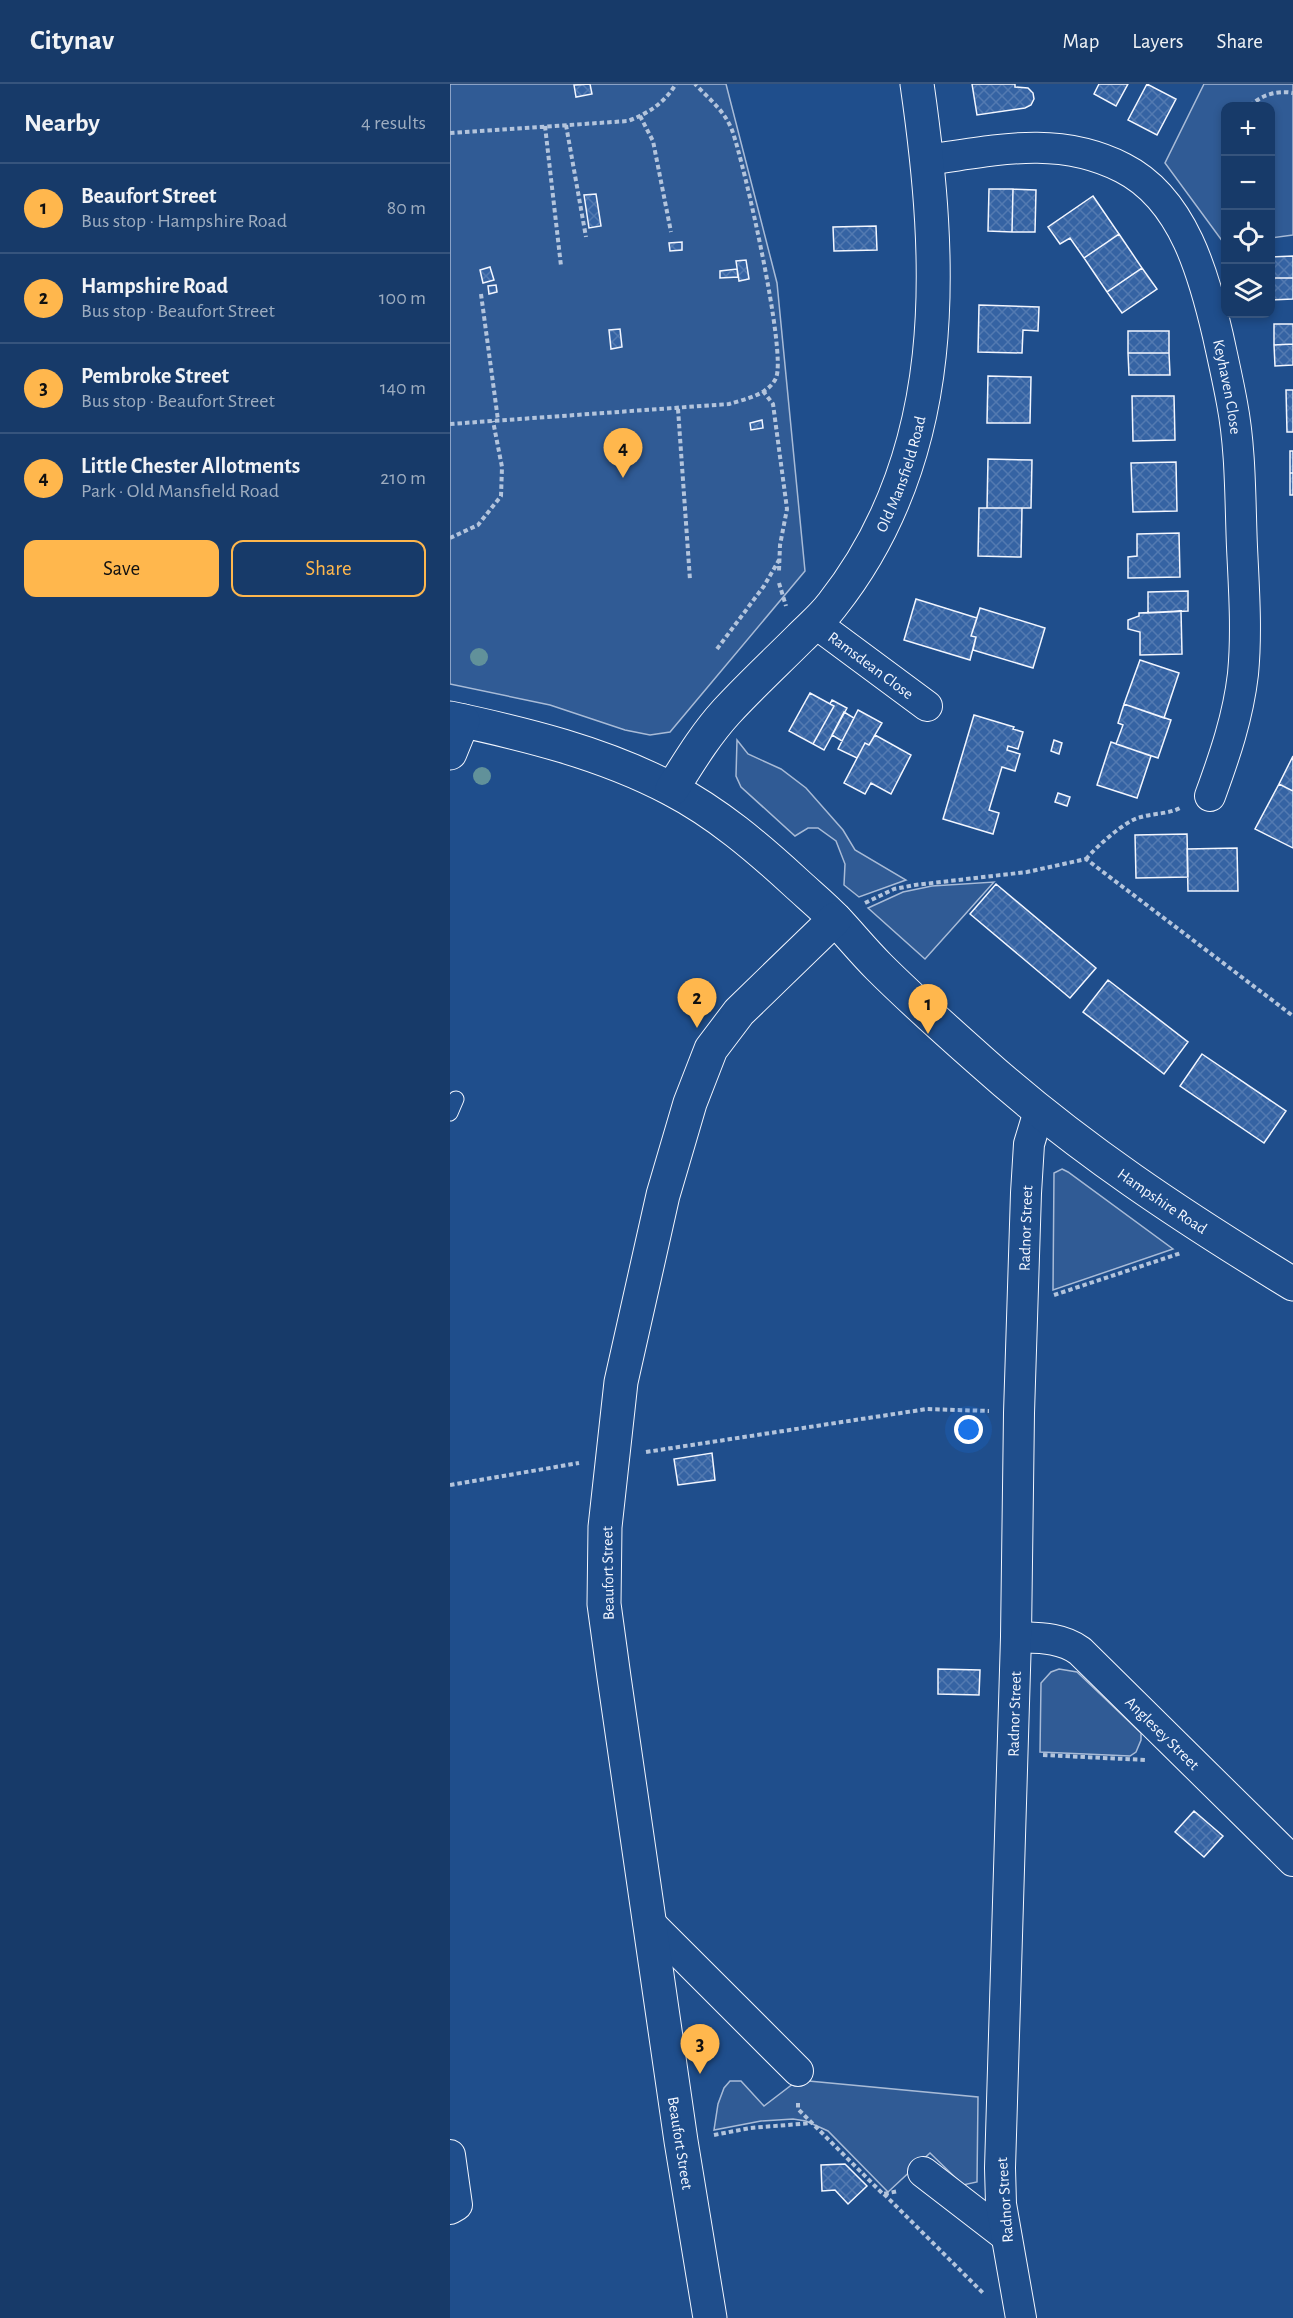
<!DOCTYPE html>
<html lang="en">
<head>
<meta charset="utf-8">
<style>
  :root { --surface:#173a69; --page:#20416f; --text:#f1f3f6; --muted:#9eadc0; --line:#36547d; --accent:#ffb74d }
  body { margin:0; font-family:"Alegreya Sans",sans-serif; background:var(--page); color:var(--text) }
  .controls { position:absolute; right:18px; top:18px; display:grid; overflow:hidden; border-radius:12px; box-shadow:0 3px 9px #0003 }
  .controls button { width:54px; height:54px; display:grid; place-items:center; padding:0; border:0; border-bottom:2px solid var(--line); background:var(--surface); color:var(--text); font:30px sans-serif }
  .you { position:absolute; left:519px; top:1346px; width:21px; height:21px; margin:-15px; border:4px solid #fff; border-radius:50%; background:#1a73e8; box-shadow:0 0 0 9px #1a73e833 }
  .badge { display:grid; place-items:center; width:39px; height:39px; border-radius:50%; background:var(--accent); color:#111; font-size:20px; font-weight:700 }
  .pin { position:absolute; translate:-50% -50px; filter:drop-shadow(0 2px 3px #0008) }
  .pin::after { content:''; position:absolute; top:32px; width:21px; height:18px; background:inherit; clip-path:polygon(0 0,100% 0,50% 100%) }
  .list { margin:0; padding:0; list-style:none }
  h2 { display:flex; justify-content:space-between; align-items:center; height:78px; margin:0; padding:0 24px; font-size:26px }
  h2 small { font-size:20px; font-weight:400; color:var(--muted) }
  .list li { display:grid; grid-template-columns:39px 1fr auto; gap:18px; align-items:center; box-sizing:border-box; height:90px; padding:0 24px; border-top:2px solid var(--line) }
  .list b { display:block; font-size:22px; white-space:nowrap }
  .list p { margin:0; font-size:20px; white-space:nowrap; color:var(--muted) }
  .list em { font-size:20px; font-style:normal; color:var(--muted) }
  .actions { display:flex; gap:12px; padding:18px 24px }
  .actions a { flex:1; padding:14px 0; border:2px solid var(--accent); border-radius:12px; text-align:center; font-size:21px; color:var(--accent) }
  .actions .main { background:var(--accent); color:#111 }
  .icon { flex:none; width:33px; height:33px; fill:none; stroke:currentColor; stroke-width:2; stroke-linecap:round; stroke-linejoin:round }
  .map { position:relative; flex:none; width:843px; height:2234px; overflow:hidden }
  header { display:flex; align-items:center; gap:36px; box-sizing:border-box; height:84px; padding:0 30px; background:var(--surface); border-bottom:2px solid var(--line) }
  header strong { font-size:28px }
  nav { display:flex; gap:33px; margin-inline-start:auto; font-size:21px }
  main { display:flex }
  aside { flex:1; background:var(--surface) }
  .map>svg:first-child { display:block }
</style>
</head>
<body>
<header>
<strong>Citynav</strong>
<nav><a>Map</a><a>Layers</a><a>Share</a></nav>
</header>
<main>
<aside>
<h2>Nearby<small>4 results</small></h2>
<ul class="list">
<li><span class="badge">1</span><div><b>Beaufort Street</b><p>Bus stop · Hampshire Road</p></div><em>80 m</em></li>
<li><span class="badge">2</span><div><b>Hampshire Road</b><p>Bus stop · Beaufort Street</p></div><em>100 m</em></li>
<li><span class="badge">3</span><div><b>Pembroke Street</b><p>Bus stop · Beaufort Street</p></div><em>140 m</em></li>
<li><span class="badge">4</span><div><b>Little Chester Allotments</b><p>Park · Old Mansfield Road</p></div><em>210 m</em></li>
</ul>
<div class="actions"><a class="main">Save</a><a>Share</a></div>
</aside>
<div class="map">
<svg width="843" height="2234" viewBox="0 0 843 2234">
  <defs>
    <pattern id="building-cross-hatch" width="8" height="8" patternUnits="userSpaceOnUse" patternTransform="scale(1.5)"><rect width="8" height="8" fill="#3563a3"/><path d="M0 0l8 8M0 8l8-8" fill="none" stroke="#537ab1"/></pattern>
  </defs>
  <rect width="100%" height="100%" fill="#1f4e8c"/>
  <path fill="#305b95" stroke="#a8bbd7" stroke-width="1.5" d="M0,0h276l51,199 28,288 -135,161 -20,3 -25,-5 -75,-25 -100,-21z
    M754,0h89v151l-22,3 -1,-132h-44l-1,136h-2l-58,-79z
    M287,656l11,14 33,15 25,19 37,42 12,20 51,30 -47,17 -15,-12 1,-21 -9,-23 -18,-13h-10l-13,8 -54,-49 -5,-11z
    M544,798l-69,77 -57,-51 35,-16 29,-6z
    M612,1085l6,3 105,77 -120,41 1,-117z
    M609,1585l18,3 64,61v7l-5,12 -6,4 -90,-4 1,-69 10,-11z
    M348,1996l180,17 -1,85 -14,3 -33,-32 -42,39 -60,-61 -22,-10 -13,-2 -32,2 -47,9 4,-26 6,-16 6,-7h11l23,25z"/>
  <path fill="url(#building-cross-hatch)" stroke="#f2f6ff" stroke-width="1.5" d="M140,0l2,10 -16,3 -2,-12z
    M522,0h43v3l13,1 5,5 1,6 -3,6 -6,3 -48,7z
    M649,0h29l-12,22 -22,-12z
    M697,0l29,15 -19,36 -29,-15z
    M539,105h24l-1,43 -24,-1z
    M563,105l23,1 -1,42h-23z
    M146,110l5,32 -12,2 -5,-33z
    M643,112l26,38 -35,24 -14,-20 -10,6 -12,-17z
    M426,142l1,24 -43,1 -1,-24z
    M669,150l23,34 -35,24 -23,-34z
    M232,158v8l-12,1 -1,-8z
    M843,172v22h-23v-21z
    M296,176l3,19 -10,2 -3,-20z
    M40,183l4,13 -11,3 -3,-13z
    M692,184l15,21 -35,24 -15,-21z
    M287,185l1,8 -18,1v-7z
    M820,194h23v21l-23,1z
    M46,201l1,7 -8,2 -1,-8z
    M529,221l60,2 -1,24 -15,-1 -1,23 -44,-1z
    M824,240h19v20l-19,1z
    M170,245l2,18 -11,2 -2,-19z
    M678,247h41v22h-41z
    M843,260v21l-18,1 -1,-21z
    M678,269h41l1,22h-41z
    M538,292l43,1 -1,46h-43z
    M836,306h7v42h-6z
    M682,312h42l1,44 -42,1z
    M312,336l1,8 -12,2 -1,-7z
    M840,367h3v22h-3z
    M538,375l44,1 -1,48h-44z
    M726,378l1,49 -44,1 -2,-49z
    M840,389h3v22h-3z
    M529,424h43l-1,49 -43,-1z
    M729,449l1,44 -52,1v-21l9,-1v-22z
    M738,507v20l-40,2v-21z
    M466,515l61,19 -6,18 5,1 -6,23 -66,-20z
    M530,524l65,20 -12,40 -60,-18 3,-13 -5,-1z
    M731,527l1,43 -42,1v-23l-12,-3v-9l11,-4v-3z
    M690,576l39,13 -15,45 -40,-14z
    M360,609l24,13 -21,38 -24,-13z
    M382,616l15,8 -23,42 -11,-6 21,-38 -4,-2z
    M674,620l47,16 -13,38 -42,-14 7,-19 -5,-2z
    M408,626l24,13 -13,22 -4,-2 -8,15 -19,-9z
    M394,628l10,6 -12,23 -10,-6z
    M524,631l40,12 -1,2 10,3 -5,17 -10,-3 -1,4 13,4 -5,17 -13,-4 -13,43 10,3 -6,21 -50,-15z
    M425,651l36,20 -20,39 -20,-11 -6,11 -21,-11 21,-40 4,2z
    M604,656l8,3 -3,11 -8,-3z
    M661,658l40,14 -14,42 -40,-13z
    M843,672v35l-14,-7z
    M829,700l14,7v57l-38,-19z
    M608,709l12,4 -3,9 -12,-4z
    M737,750l1,43 -52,1 -1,-43z
    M787,764l1,43h-50l-1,-42z
    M546,800l100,84 -26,30 -100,-84z
    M658,896l80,62 -24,32 -81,-62z
    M752,970l84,57 -22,32 -84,-57z
    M262,1369l3,27 -37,5 -4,-26z
    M488,1585l42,1 -1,25 -41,-1z
    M744,1727l29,25 -19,21 -29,-25z
    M395,2080l22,22 -19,18 -13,-14 -13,1 -1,-26z"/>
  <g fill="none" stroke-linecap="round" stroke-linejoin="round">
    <defs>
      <path id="service" d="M0,1029l6,-14"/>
      <g id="minor">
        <path id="s1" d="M478,76c68,-10 131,-25 195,8 61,31 81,108 95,168 5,23 10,45 14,67 9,47 8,97 10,144 2,43 5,85 1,127 -5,43 -18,81 -33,122"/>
        <path id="s2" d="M365,539l112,83"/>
        <path id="s3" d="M566,1553c22,1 45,0 64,14l213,210"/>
        <path d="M198,1837l150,150"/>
        <path d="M0,2071l7,50 -7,4"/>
        <path d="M473,2088l83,64"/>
        <path id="s4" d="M571,2234l-20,-114 -1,-36 16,-531 3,-224 7,-220 3,-49 10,-33"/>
      </g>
      <g id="tertiary">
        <path id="s5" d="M0,634c75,16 153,35 221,71 46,24 86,58 124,93 14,13 29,25 42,39 14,15 27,31 42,46 33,33 68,64 103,95 96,86 201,155 311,222"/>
        <path d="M0,669l13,-32"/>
        <path id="s6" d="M222,705c17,-27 33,-54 55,-78 23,-25 49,-49 73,-73 11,-11 23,-21 32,-33 120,-152 111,-340 85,-521"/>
        <path d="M260,2234l-29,-177 -67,-464 -10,-73 1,-77 16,-145 42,-187 27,-92 21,-54 28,-37 96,-93"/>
      </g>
    </defs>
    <use href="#service" stroke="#f2f6ff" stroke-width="17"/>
    <use href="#minor" stroke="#f2f6ff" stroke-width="32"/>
    <use href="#tertiary" stroke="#f2f6ff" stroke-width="35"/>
    <path stroke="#b3c4dc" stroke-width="4" stroke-dasharray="4.5 3" stroke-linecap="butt" d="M800,22c11,-11 27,-16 43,-13
      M190,32l13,25 18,91
      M116,41l20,112
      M95,42l16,140
      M0,49l178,-12c21,-8 36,-18 48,-37
      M31,210l17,126
      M313,307l10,13 14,105 -7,36 -1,26
      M228,325l12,171
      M0,340l279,-20c16,-5 39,-9 47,-26 11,-26 -32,-215 -44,-248 -8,-20 -23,-31 -37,-46
      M0,454l28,-13 23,-29 1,-29 -9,-46
      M329,499l7,23
      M267,565l47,-63 15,-26
      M636,775c11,-13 40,-39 55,-42 14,-4 29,-3 41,-10
      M415,819l29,-14 21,-4 112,-13 59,-13 207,157
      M604,1211l127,-42
      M196,1368l281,-43 62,2
      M0,1401l129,-22
      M593,1671l103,5
      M348,2019v6l85,85 16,-3
      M264,2051l36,-7 62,-5
      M434,2110l99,99"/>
    <use href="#service" stroke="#1f4e8c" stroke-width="15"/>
    <use href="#minor" stroke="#1f4e8c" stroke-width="30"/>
    <use href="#tertiary" stroke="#1f4e8c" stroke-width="33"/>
  </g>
  <g fill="#61919a">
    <circle cx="29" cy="573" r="9"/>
    <circle cx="32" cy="692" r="9"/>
  </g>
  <g text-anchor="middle" stroke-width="4.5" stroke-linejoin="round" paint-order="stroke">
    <g font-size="16" fill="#f2f6ff" stroke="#1f4e8c">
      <text dy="6" stroke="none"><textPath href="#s1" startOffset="450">Keyhaven Close</textPath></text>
      <text dy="6" stroke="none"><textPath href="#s6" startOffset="394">Old Mansfield Road</textPath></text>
      <text dy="6" stroke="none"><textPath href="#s2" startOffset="70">Ramsdean Close</textPath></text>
      <text dy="6" stroke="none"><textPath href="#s5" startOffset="876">Hampshire Road</textPath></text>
      <text dy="6" stroke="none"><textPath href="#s4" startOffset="1092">Radnor Street</textPath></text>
      <text transform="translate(157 1489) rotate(-91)" y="6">Beaufort Street</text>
      <text dy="6" stroke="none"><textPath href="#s4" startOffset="606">Radnor Street</textPath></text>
      <text dy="6" stroke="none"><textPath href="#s3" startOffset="183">Anglesey Street</textPath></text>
      <text transform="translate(231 2059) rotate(81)" y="6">Beaufort Street</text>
      <text transform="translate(554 2116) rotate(-94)" y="6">Radnor Street</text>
    </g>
  </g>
</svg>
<div class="controls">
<button>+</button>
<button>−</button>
<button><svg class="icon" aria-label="locate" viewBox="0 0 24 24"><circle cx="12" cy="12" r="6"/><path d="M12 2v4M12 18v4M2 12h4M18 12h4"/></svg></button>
<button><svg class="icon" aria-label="layers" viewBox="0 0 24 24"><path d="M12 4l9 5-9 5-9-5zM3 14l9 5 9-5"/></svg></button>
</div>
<div class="you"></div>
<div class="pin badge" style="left:478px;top:950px">1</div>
<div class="pin badge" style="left:247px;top:944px">2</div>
<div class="pin badge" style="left:250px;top:1990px">3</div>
<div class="pin badge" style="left:173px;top:394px">4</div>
</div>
</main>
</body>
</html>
